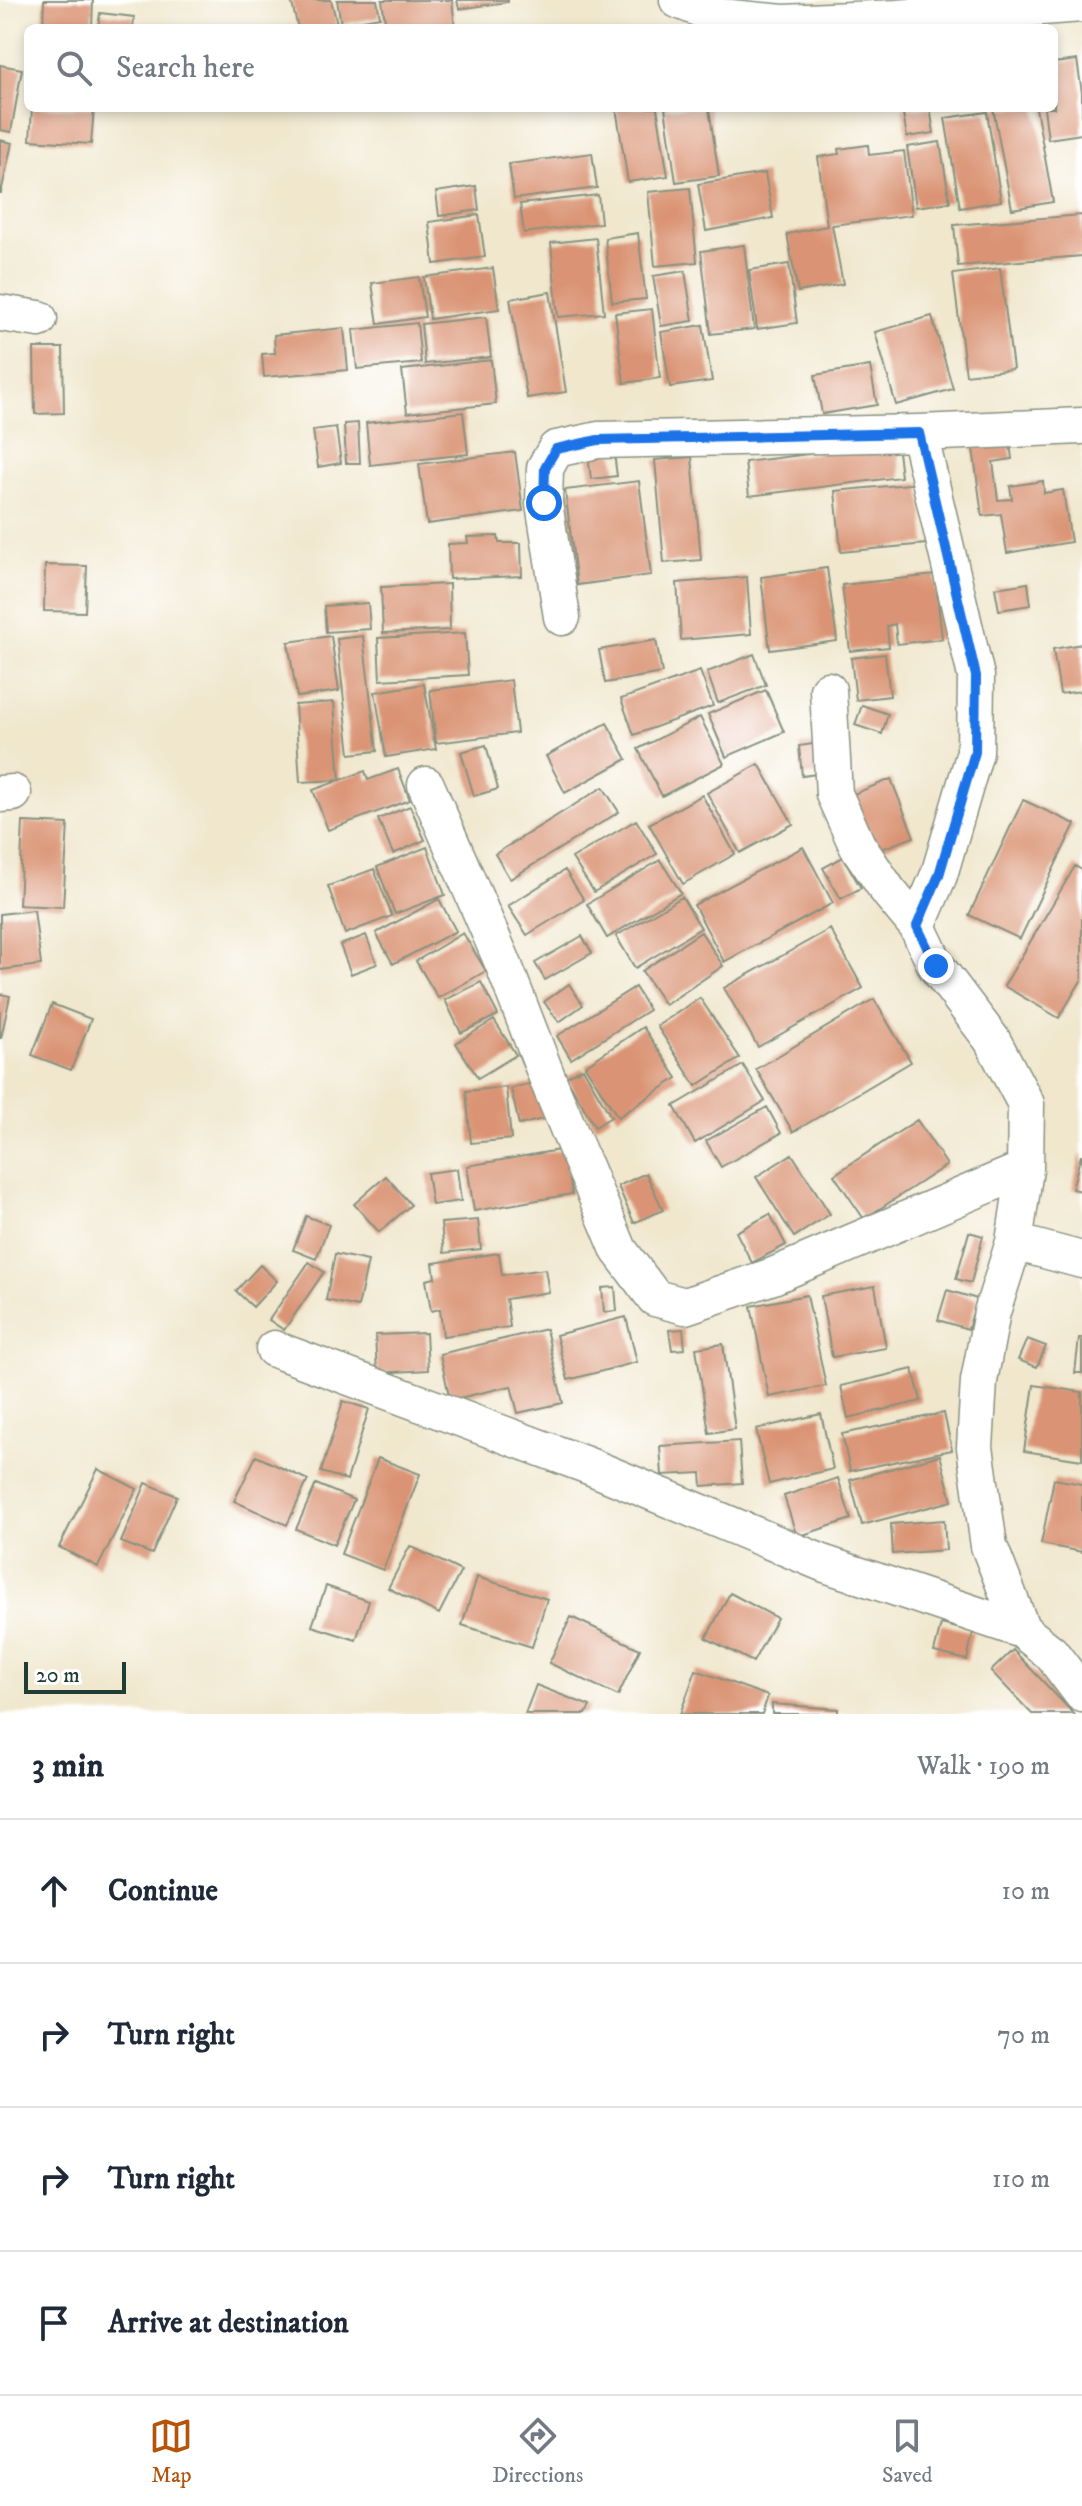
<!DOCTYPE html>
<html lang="en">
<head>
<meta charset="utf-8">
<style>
  :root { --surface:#fff; --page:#f2f2f3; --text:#1f2937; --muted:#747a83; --line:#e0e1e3; --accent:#b45309 }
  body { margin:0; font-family:"IM FELL DW Pica",serif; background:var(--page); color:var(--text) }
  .scale { position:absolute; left:24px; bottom:20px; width:102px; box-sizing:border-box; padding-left:8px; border:4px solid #1f3d34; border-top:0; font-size:22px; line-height:28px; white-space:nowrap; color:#1f3d34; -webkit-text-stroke:6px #fff; paint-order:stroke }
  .stop { position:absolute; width:24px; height:24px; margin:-18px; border:6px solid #1a73e8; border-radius:50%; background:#fff }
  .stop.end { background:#1a73e8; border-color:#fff; box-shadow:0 2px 8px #0008 }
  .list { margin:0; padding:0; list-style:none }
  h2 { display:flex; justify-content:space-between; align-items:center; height:104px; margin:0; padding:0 32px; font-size:34px }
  h2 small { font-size:26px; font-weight:400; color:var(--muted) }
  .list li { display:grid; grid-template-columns:52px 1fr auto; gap:24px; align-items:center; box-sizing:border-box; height:144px; padding:0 32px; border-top:2px solid var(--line) }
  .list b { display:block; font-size:30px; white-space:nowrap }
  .list em { font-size:26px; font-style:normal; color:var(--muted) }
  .icon { flex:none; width:44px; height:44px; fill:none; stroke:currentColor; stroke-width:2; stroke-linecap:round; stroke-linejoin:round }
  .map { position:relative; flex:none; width:1082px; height:1714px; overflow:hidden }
  .search { position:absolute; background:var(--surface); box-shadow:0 4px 12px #0003; left:24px; right:24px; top:24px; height:88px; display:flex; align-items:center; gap:20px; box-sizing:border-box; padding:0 28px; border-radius:12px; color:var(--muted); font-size:30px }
  .sheet { height:680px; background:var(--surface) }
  nav { display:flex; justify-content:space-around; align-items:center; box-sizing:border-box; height:112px; border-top:2px solid var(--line); background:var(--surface); font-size:22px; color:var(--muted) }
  nav a { display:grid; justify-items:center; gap:4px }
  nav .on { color:var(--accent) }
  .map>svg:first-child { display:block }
</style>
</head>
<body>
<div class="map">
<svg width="1082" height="1714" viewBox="0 0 1082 1714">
  <rect width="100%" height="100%" fill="#fff"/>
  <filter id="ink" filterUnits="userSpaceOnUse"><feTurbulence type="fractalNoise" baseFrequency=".0125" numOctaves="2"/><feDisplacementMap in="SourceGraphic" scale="16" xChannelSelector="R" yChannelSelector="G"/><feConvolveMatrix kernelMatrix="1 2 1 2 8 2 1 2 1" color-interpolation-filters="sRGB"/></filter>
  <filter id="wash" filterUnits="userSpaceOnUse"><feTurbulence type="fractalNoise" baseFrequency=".006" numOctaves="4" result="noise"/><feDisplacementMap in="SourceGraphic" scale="32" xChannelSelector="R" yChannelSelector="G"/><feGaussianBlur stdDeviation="1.8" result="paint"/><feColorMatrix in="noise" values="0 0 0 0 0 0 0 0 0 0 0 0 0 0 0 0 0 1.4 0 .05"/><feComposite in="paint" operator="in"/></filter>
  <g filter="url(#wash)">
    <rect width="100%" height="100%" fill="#f0e7cd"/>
    <g id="blocks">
      <path fill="#da9475" d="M44,0h49l-1,28h-49z
        M291,0h40l7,27 -40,1z
        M337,0h40l3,17 -39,7z
        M382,0h70l3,28h-69z
        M457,0h51v2l-49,7z
        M100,13l34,4 -1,11h-35z
        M1077,60l5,33v41l-34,5 -4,-31h10v-45z
        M0,65l22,4 -11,63 -11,-2z
        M32,108h62l-3,36 -61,-4z
        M616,108h41l11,68 -40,6z
        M665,108h44l10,68 -43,6z
        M902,108h28l4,25 -27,4z
        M993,108h43l17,94 -41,7z
        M987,112l14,89 -41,7 -15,-90z
        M0,140l12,3 -11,50h-1z
        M940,142l10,60 -34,5 -9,-60z
        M868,145l1,10 35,-4 8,64 -80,10 11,59 -45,8 -11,-58 40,-8 -9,-69 21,-3 -1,-5z
        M592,153l5,35 -83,11 -5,-35z
        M765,173l8,45 -67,13 -8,-47z
        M476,186l3,24 -40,6 -3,-24z
        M690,188l7,74 -42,4 -7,-74z
        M598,195l3,28 -77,10 -4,-29z
        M479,215l6,42 -51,7 -5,-42z
        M1082,215v41l-124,10 -4,-41z
        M638,233l8,66 -34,3 -7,-64z
        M596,238l8,75 -46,4 -7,-74z
        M744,245l10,84 -43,5 -10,-83z
        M789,264l8,59 -40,6 -8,-59z
        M493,268l6,41 -69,10 -6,-42z
        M1000,268l13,101 -47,6 -13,-101z
        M685,271l8,50 -32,5 -8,-50z
        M419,277l6,40 -47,7 -6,-41z
        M550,292l16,100 -39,6 -17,-99z
        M652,309l8,69 -36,5 -9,-70z
        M932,316l21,73 -57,16 -21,-73z
        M486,317l5,40 -66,7 -4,-40z
        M417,323l4,40 -64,6 -4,-39z
        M703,325l9,56 -42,6 -9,-55z
        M344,328l4,42 -84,7 -2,-23 13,-1 -1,-18z
        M34,348h29l1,65 -29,1z
        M491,360l5,44 -89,9 -5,-43z
        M870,366l7,39 -55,9 -7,-39z
        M463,412l5,42 -98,11 -4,-42z
        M358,423l2,40h-14l-2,-39z
        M336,427l5,36 -23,4 -5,-37z
        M897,443l4,34 -152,19 -4,-34z
        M1010,443l2,16 -19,3 5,38 14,-1 -2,-13 33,-5 1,12 19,-3 8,52 -64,11 -6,-39 -19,2 -9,-68z
        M515,452l8,59 -96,13 -8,-60z
        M614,453l3,23 -26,3 -3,-24z
        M692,457l9,103 -37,3 -9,-103z
        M639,481l12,94 -74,10 -12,-95z
        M920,483l6,61 -85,8 -6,-61z
        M498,536l1,7h22l1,33 -73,3 -1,-35 20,-1 -1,-6z
        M45,565l42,1 -2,46 -41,-1z
        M827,568l10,73 -67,9 -9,-73z
        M935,575l7,64 -45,5 -2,-20 -8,2 2,21 -39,4 -8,-66z
        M747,577l4,57 -70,6 -4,-57z
        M1028,583l3,22 -32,5 -4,-22z
        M449,584l1,46 -67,3 -2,-46z
        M368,603l2,26 -44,3 -2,-26z
        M465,633l3,42 -88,5 -2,-42z
        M331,636l8,55 -42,6 -9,-55z
        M363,636l14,115 -27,3 -13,-115z
        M656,640l6,33 -57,10 -6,-33z
        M1082,644v47l-22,3 -7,-45z
        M754,654l12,31 -48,18 -11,-31z
        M885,654l5,42 -34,4 -5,-42z
        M700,671l13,35 -79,29 -13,-36z
        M511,680l6,53 -81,10 -6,-53z
        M424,684l12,65 -50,8 -11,-65z
        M766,690l18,42 -58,25 -18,-43z
        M334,702l6,78 -40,2 -5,-77z
        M862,705l26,9 -6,20 -27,-9z
        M700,717l24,47 -62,32 -24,-47z
        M607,723l20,36 -62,34 -19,-37z
        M820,743l4,30 -22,3 -3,-30z
        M486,745l12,44 -24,7 -13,-44z
        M759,764l34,60 -53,29 -33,-60z
        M398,769l12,31 -82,30 -15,-40 52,-19 3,9z
        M891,779l23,58 -41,15 -22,-57z
        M603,787l16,25 -109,67 -15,-25z
        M702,795l33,59 -52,30 -34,-60z
        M1023,800l52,24 -55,115 -51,-24z
        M410,806l15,34 -32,14 -15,-35z
        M636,820l21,34 -63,38 -22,-34z
        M23,822l45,2 -5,83 -44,-2z
        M427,847l18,48 -50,19 -18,-47z
        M803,847l30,56 -109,59 -30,-57z
        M843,857l18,31 -20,11 -18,-31z
        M660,860l21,33 -74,45 -20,-34z
        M1075,866l7,4v109l-23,39 -55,-32z
        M374,869l18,47 -47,18 -17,-48z
        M565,870l19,30 -57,35 -19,-29z
        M682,897l19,31 -66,40 -19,-32z
        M439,899l17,32 -63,33 -17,-31z
        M34,910l7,55 -41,5v-56z
        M830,929l33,59 -105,59 -34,-59z
        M701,932l22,34 -58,39 -23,-34z
        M463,933l23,38 -48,27 -22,-37z
        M366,935l11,29 -26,10 -11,-29z
        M582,936l10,17 -47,27 -10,-17z
        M481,982l17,33 -37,18 -16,-33z
        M569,984l14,21 -24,17 -15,-20z
        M635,987l14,23 -78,49 -14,-23z
        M0,994l10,2 -9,42h-1z
        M700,998l40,60 -44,28 -39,-60z
        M874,999l37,63 -118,70 -37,-63z
        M52,1004l39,15 -20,51 -39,-15z
        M494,1020l22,35 -38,23 -22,-35z
        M643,1027l34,51 -59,39 -33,-51z
        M743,1065l22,36 -70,42 -21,-37z
        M583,1068l28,49 -16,10 -29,-50z
        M539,1082l8,36 -28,7 -8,-37z
        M506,1087l5,52 -40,4 -5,-52z
        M767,1107l14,26 -60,34 -15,-26z
        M917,1120l30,45 -83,54 -30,-44z
        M565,1149l7,45 -98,17 -7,-45z
        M792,1154l38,60 -36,23 -38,-60z
        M1081,1155h1v36l-10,-2z
        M457,1169l4,32 -29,4 -5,-32z
        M646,1173l17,37 -29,13 -16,-37z
        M386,1176l25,29 -32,27 -25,-28z
        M770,1214l16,31 -34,18 -16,-31z
        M306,1216l23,9 -13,34 -23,-9z
        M478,1220l3,29 -37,4 -3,-30z
        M969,1232l14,4 -12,47 -15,-4z
        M499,1253l3,22 43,-6 4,23 -43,7 4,28 -67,9 -3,-27 -9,2 -5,-31 9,-2 -2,-15z
        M335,1254l33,7 -10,46 -32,-7z
        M309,1262l15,10 -40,58 -15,-10z
        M260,1265l17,16 -24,26 -17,-16z
        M875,1286l11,62 -54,9 -11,-61z
        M615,1287l2,24 -13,1 -2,-24z
        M947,1290l30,9 -9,30 -30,-9z
        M807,1295l19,91 -57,11 -18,-91z
        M626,1317l11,45 -69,18 -12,-45z
        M546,1329l17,74 -45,10 -7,-27 -61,14 -10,-46z
        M683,1329l2,20 -13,1 -3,-20z
        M426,1333l2,37 -51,3 -2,-38z
        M1079,1338h3v35h-7z
        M1027,1339l19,7 -9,21 -19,-7z
        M723,1344l12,85 -26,4 -13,-85z
        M913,1369l8,32 -73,17 -7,-32z
        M1034,1385l48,7v68l-58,-9z
        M343,1401l26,8 -22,71 -26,-8z
        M944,1413l8,37 -102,21 -8,-37z
        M821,1414l12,55 -64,15 -13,-55z
        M739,1441l3,42 -40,3 -1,-13 -39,2 -2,-29z
        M940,1455l12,46 -90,24 -12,-45z
        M256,1456l52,24 -21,45 -53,-24z
        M378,1458l42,16 -37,96 -42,-16z
        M98,1469l39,20 -39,78 -39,-20z
        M838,1478l13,41 -54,18 -13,-41z
        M1054,1479l28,5v68l-41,-8z
        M146,1483l31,13 -25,58 -31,-12z
        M316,1484l38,16 -20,45 -38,-16z
        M944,1520l2,30 -53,4 -2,-30z
        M410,1546l51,25 -22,43 -51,-26z
        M477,1577l70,22 -15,48 -70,-22z
        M326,1586l43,15 -13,39 -44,-14z
        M730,1593l47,25 -24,44 -47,-24z
        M571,1617l69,32 -22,47 -69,-33z
        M941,1624l32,8 -6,28 -33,-8z
        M1013,1650l61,64h-42l-41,-43z
        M696,1670l72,26 -6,18h-82z
        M536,1685l54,21 -4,8h-61z
        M772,1704l66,5v5h-66z"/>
    </g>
  </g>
  <g filter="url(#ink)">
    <use href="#blocks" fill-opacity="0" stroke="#889280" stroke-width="2"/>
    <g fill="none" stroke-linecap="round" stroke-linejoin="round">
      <defs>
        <path id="street" d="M678,0l42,17 63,6 114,-5 185,-14
          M0,313l39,6
          M562,617l-18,-114 1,-35 11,-19 42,-9 321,-7 163,-7
          M828,690l6,104 23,51 31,46 29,35 19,40 56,74 34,64 -1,65 -11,73 -22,70 -13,69 -4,66 14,99 33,84
          M426,785l77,178 47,122 69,165 36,48 30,8 88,-30 252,-107
          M0,794l13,-1
          M917,926l22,-51 36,-123 1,-76 -57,-243
          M1014,1242l68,18
          M274,1349l315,117 236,98 197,66 29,23 31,41"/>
      </defs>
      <use href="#street" stroke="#889280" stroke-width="39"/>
      <use href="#street" stroke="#fff" stroke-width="36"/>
    </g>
  </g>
  <g fill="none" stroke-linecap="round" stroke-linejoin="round" filter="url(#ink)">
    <path stroke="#1a73e8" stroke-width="10" d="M544,503l1,-35 11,-19 42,-9 321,-7 57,243 -1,76 -36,123 -22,51 19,40"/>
  </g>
</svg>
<div class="scale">20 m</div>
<div class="stop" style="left:544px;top:503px"></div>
<div class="stop end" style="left:936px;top:966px"></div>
<div class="search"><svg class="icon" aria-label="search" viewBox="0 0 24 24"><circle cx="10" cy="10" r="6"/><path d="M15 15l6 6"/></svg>Search here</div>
</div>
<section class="sheet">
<h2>3 min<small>Walk · 190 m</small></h2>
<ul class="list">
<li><svg class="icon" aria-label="ahead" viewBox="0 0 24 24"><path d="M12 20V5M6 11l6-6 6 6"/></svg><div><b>Continue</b></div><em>10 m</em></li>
<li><svg class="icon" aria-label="right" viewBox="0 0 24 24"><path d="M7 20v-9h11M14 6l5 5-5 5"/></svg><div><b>Turn right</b></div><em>70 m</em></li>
<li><svg class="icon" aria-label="right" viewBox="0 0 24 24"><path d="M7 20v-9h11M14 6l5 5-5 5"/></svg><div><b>Turn right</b></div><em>110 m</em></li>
<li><svg class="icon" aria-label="arrive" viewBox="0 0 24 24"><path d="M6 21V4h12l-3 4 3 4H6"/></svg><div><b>Arrive at destination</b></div></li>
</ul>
</section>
<nav>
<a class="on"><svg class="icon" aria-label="map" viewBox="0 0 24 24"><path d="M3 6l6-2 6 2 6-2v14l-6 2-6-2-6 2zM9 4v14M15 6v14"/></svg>Map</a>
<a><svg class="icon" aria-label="directions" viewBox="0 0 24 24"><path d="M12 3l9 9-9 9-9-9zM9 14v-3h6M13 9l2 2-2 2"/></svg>Directions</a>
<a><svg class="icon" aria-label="saved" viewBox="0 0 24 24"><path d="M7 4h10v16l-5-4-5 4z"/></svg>Saved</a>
</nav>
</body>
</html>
